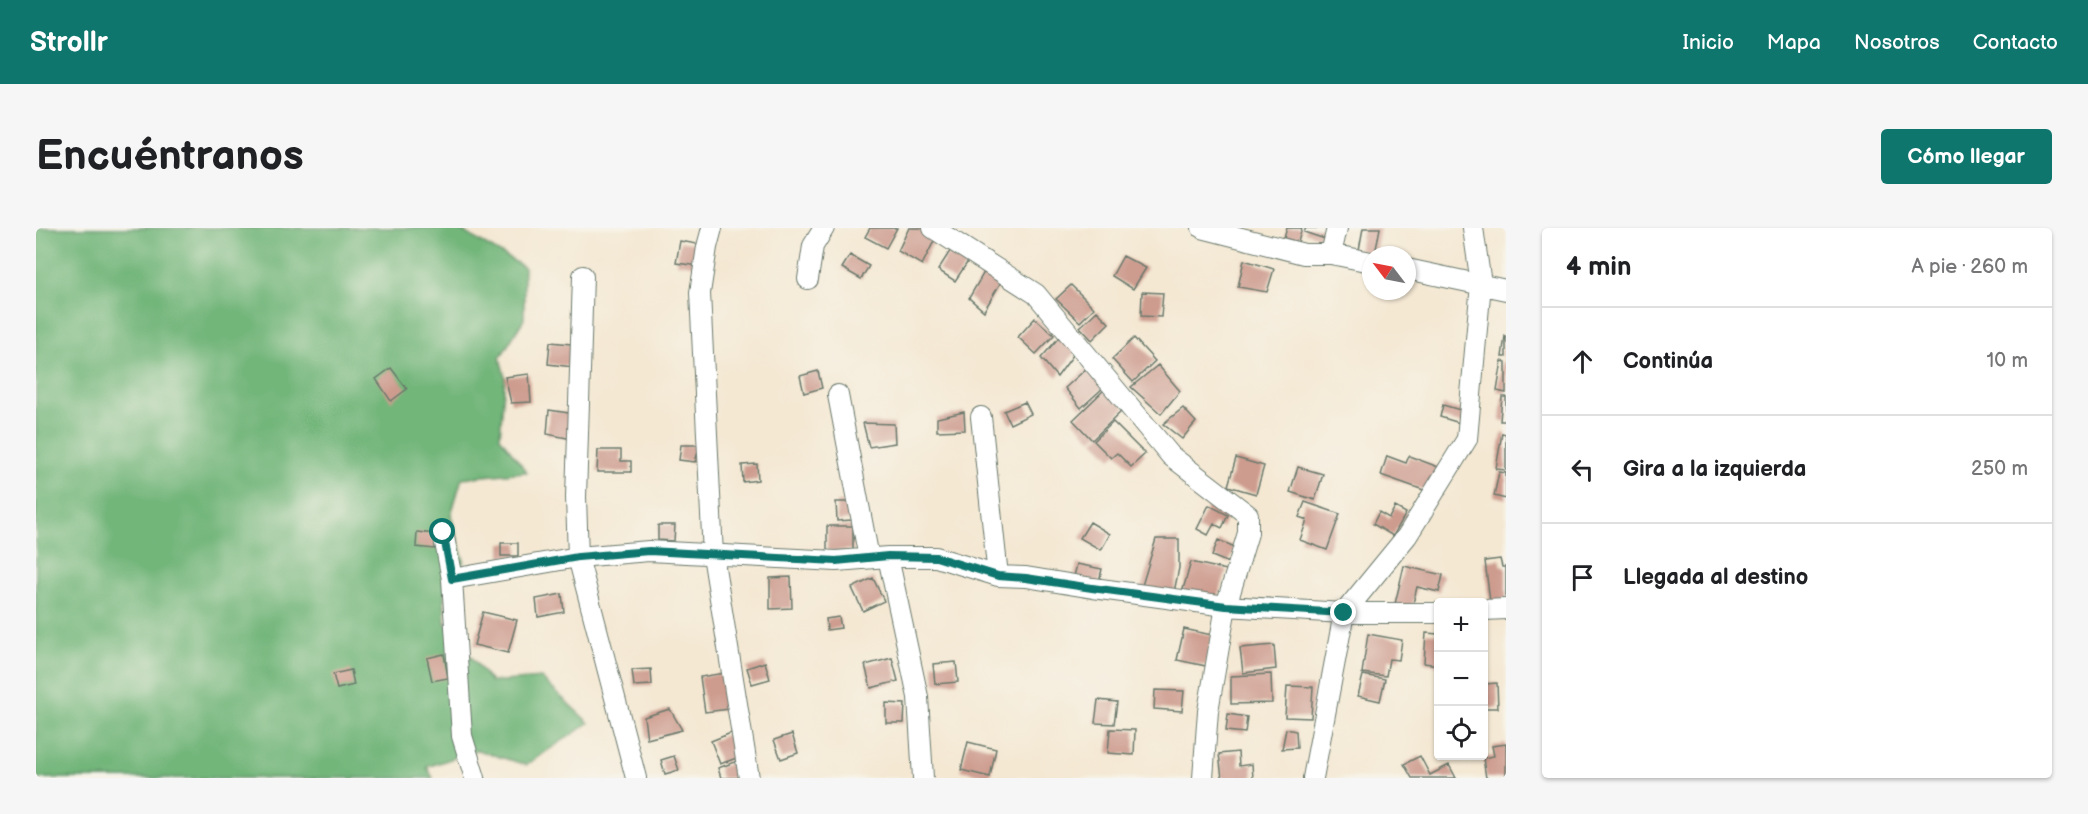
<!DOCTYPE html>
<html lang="es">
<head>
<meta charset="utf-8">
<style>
  :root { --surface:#fff; --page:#f6f6f6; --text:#202124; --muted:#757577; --line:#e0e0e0; --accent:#0f766e }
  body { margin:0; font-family:"Balsamiq Sans",sans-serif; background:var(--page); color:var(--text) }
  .controls { position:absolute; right:18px; bottom:18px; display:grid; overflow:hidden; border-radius:6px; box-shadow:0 2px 4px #0004 }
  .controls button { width:54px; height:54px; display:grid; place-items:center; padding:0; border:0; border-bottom:2px solid var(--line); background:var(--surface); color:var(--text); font:30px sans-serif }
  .compass { position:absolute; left:1326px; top:18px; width:54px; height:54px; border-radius:50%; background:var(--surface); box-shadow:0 2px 4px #0004; rotate:302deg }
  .stop { position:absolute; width:18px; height:18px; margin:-14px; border:4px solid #0f766e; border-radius:50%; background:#fff }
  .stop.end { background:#0f766e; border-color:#fff; box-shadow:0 2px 6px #0008 }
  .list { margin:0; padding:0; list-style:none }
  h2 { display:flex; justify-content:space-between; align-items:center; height:78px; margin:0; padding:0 24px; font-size:26px }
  h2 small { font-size:20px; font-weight:400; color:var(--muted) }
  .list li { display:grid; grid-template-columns:39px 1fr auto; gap:18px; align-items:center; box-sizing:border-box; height:108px; padding:0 24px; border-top:2px solid var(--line) }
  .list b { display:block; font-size:22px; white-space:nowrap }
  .list em { font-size:20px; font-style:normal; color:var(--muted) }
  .icon { flex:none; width:33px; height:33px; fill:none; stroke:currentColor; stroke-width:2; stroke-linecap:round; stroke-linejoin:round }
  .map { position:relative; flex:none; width:1470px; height:550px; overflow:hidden; border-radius:6px }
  header { display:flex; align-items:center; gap:36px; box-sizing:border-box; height:84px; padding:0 30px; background:var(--accent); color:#fff }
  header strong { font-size:28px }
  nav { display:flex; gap:33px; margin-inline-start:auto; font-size:21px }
  .intro { display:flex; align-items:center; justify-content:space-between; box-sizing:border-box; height:144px; padding:0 36px }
  h1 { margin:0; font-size:42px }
  .button { padding:15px 27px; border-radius:6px; background:var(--accent); color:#fff; font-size:21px; font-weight:700 }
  main { display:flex; gap:36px; padding:0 36px }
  aside { flex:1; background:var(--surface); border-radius:6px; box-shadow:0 2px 4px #0004 }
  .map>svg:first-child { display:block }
</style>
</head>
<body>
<header>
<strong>Strollr</strong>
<nav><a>Inicio</a><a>Mapa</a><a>Nosotros</a><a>Contacto</a></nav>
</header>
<div class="intro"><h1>Encuéntranos</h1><a class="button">Cómo llegar</a></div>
<main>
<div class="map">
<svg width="1470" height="550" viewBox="0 0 1470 550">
  <rect width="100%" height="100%" fill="#f7f3e8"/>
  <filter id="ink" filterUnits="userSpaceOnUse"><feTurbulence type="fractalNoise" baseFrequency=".0167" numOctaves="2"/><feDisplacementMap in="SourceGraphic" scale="12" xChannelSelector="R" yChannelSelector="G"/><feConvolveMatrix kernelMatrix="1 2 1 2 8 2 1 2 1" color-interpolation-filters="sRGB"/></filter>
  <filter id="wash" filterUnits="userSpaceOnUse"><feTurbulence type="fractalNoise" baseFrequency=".008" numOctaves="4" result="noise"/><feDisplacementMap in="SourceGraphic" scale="24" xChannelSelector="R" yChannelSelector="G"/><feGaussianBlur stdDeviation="1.35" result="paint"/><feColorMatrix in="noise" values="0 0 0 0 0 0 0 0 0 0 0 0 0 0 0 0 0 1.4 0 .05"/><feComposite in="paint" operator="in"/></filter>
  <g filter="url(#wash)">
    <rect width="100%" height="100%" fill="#f4e8d3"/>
    <path fill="#72b67a" stroke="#487a57" stroke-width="1.5" d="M0,0h421l67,39v52l-24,39 5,19 -5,60 27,35 -65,6 -11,37 13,46 -20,32 1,30 46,59 50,-4 48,45 -63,42 -49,-15 -50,17 6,11h-397z"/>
    <g id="blocks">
      <path fill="#cd9c8f" d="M834,0h27l-11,20 -21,-11z
        M873,0h18l11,5 -16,32 -24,-14z
        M1251,0h15l-4,14 -14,-4z
        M1270,0h22l-3,11 -21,-7z
        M1327,0h17l-5,26 -16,-4z
        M644,13l23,4 -3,21 -24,-3z
        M916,20l17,12 -14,21 -17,-11z
        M814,27l19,11 -8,13 -19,-11z
        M1087,28l23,12 -13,21 -21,-13z
        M1208,32l30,9 -7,23 -29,-5z
        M951,39l17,10 -20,34 -15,-13z
        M1035,57l23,23 -14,14 -24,-23z
        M1106,64l21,1 -2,24 -20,-1z
        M1061,83l12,12 -17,17 -12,-13z
        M999,90l19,17 -18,19 -18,-17z
        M1025,107l15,16 -19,26 -16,-19z
        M1469,108l1,1v20h-4z
        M1098,110l21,23 -22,21 -21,-23z
        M514,114l21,2 2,23 -25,-3z
        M1466,133l4,1v31l-9,-2z
        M1122,137l22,26 -19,23 -30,-27z
        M355,140l16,21 -16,12 -15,-22z
        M1051,140l17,19 -23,21 -16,-20z
        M782,143l4,17 -18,5 -4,-17z
        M493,146l2,28 -20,1 -6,-26z
        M1070,160l19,20 -33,32 -19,-20z
        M1466,169h4v24h-6z
        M989,174l6,12 -21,10 -6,-13z
        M1407,177l24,7 -4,12 -23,-7z
        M1147,180l13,14 -14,17 -19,-15z
        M513,182l26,4 -3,25 -25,-5z
        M928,184l1,18 -28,1v-13z
        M1077,194l32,32 -14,13 -14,-14 -6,5 -17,-17z
        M827,195l31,1 1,19 -26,4z
        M1466,205l4,1v36l-10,-1z
        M645,217h19l-5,17 -16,-2z
        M562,222h23v11h10v11h-34z
        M1351,228l19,7 3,-7 32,12 -9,25 -51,-18z
        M1200,230l28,8 -8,28 -28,-8z
        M721,236l1,16 -15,2 -1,-17z
        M1262,239l25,7 -8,26 -25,-8z
        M1463,244l7,1v26l-12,-3z
        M800,274h16v18l-15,1z
        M1269,274l35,12 -13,36 -27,-10 7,-20 -8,-3z
        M1173,277l19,10 -6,13 -8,-4 -6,11 -11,-6z
        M1359,279l11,6 -13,23 -20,-12 6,-12 10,6z
        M1054,294l20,12 -9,16 -21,-12z
        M622,297h17l-1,16 -16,-1z
        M791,298h26v24l-26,1z
        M381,304l19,2 -1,15 -19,-2z
        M1120,311h23v29l-6,29 -32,-8z
        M1182,312l17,7 -6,16 -17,-7z
        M465,315h17v13h-17z
        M1464,331l2,8h4v32l-16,3 -5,-41z
        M1155,334l36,8 -11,34 -35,-8z
        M1041,336l25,5 -4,17 -25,-5z
        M1368,338l39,9 -4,17 -22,-5 -6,25 -17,-4z
        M755,349l1,31 -22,1v-31z
        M837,350l11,23 -21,10 -11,-23z
        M526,366l2,18 -26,5 -2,-18z
        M447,384l34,8 -9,33 -34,-8z
        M803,389l2,11 -14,2 -1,-11z
        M1148,401l28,6 -6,31 -29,-6z
        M1390,405l12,1v31l-14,-2z
        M1332,406l34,6 -3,20 -10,-1 -3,17 -24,-3z
        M1238,417l2,24 -33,4 -3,-25z
        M408,426l4,24 -16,3 -5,-23z
        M856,430l6,23 -27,7 -6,-23z
        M729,434l5,17 -18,5 -5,-16z
        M920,434l2,20 -23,2 -2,-20z
        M615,441l1,16 -18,1 -2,-16z
        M315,442l3,15 -17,4 -4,-15z
        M688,445l5,36 -24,3 -5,-35z
        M1235,446l1,29 -41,1v-28z
        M1327,447l22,4 -5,22 -22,-5z
        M1461,455l1,25h-14v-24z
        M1251,458l26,1 -2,31 -26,-1z
        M1119,462l29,1 -2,20 -28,-2z
        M1062,472l19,2 -3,22 -19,-1z
        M850,475l19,1 -1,19h-18z
        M634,481l12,21 -35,9 -3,-22z
        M1192,486l19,3 -2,16 -19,-2z
        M1074,501l25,1 -1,25 -26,-2z
        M1250,501l10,2 1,17 -15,1z
        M700,503l9,24 -25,9 -9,-23z
        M756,506l6,19 -17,6 -7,-19z
        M932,514l28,7 -6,28 -29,-7z
        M1470,516v34h-20l-3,-20 11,-2 -2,-10z
        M1202,524l1,14 13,-2 1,14h-31l-3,-24z
        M638,528l5,14 -14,4 -4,-14z
        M1384,528l10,19 19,-10 7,13h-44l-8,-14z
        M705,532l6,18h-26l-3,-10z"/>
    </g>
  </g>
  <g filter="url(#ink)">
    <use href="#blocks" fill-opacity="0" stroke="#6a796c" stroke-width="1.5"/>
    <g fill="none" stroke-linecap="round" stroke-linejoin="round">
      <defs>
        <path id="minor" d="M676,0l-5,19 -7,46 13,262 36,223
          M897,0l103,66 135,162 77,59v18l-22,73 -18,105 -5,67
          M1166,0l102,26h27l40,8
          M1295,26l6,-26
          M1371,41l99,21
          M547,48l-7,221 2,60 58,221
          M772,51l5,-33 11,-18
          M802,167l31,163
          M945,189l17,159
          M407,304l9,47 10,157 13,42
          M852,329l30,140 5,81
          M416,351l126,-22 71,-6 187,10 52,-4h48l62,19 28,1 67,11 133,18 118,7h94
          M1448,382l22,-1
          M1277,550l31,-165 63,-77 60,-97 14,-155 -8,-56"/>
      </defs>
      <use href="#minor" stroke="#6a796c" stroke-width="22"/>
      <use href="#minor" stroke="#fff" stroke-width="20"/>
    </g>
  </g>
  <g fill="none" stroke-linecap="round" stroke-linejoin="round" filter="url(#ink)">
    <path stroke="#0f766e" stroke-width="8" d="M407,304l9,47 126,-22 71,-6 187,10 52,-5 48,1 62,19 28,2 66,10 134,18 118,7"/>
  </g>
</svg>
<div class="controls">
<button>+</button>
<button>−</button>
<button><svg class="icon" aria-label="locate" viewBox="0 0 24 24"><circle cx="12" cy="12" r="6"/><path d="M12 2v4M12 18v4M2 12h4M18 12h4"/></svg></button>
</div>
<svg class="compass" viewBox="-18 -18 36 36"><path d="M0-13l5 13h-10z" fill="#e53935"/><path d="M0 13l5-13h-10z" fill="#757577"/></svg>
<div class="stop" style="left:407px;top:304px"></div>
<div class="stop end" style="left:1308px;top:385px"></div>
</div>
<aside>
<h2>4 min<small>A pie · 260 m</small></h2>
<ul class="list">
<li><svg class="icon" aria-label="ahead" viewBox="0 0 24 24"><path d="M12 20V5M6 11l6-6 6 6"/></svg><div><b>Continúa</b></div><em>10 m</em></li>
<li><svg class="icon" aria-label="left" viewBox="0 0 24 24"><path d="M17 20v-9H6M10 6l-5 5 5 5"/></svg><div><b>Gira a la izquierda</b></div><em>250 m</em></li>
<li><svg class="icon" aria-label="arrive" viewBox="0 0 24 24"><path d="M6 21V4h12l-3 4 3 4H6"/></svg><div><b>Llegada al destino</b></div></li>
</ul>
</aside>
</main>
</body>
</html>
